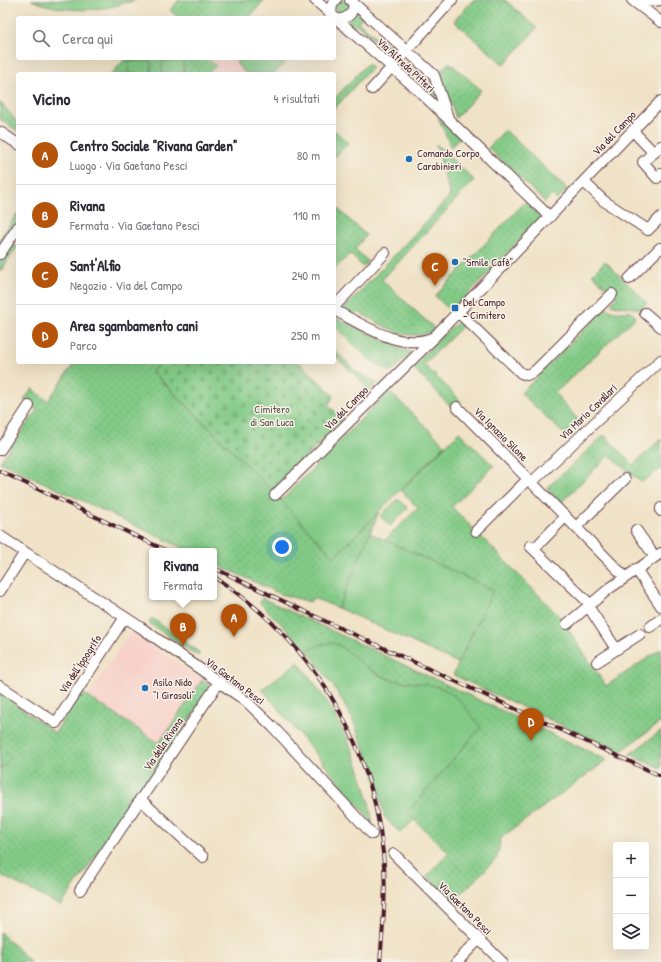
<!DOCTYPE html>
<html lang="it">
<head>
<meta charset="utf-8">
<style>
  :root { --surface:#fff; --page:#f2f2f3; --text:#2b2b33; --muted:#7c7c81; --line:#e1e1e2; --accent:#b45309 }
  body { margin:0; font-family:"Patrick Hand",sans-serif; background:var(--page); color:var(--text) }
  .controls { position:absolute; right:12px; bottom:12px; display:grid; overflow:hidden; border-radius:4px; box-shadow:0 4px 16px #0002 }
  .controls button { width:36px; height:36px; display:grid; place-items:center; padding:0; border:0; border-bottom:1px solid var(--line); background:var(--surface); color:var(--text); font:20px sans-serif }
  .you { position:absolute; left:282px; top:547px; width:14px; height:14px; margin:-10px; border:3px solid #fff; border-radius:50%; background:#1a73e8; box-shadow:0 0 0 6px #1a73e833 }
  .badge { display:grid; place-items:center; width:26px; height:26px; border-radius:50%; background:var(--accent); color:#fff; font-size:13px; font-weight:700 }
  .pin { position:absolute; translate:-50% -33px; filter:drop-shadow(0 1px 2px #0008) }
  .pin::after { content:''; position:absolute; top:21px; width:14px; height:12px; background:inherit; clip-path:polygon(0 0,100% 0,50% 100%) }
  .popup { position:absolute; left:149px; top:548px; width:68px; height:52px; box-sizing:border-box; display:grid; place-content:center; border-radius:4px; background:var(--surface); filter:drop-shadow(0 1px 3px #0005); font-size:13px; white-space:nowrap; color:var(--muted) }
  .popup b { font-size:15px; color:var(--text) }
  .popup::after { content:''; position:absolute; left:50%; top:100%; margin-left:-8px; border:8px solid transparent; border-top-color:var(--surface) }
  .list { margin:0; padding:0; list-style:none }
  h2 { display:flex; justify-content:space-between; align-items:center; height:52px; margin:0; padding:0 16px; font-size:17px }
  h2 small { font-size:13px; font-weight:400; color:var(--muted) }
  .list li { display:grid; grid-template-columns:26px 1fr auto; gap:12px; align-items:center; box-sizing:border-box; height:60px; padding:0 16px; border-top:1px solid var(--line) }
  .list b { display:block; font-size:15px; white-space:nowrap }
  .list p { margin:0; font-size:13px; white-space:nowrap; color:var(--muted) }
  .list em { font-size:13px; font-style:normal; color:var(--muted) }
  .icon { flex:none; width:22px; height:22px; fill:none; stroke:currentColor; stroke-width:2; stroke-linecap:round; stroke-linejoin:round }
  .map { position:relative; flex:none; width:661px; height:962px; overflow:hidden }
  .search { position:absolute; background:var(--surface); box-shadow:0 4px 16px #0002; left:16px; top:16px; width:320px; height:44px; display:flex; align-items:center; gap:10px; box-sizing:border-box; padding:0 14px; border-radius:4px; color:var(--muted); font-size:15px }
  .panel { position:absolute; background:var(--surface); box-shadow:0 4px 16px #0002; left:16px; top:72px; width:320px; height:292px; border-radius:4px }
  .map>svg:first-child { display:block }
</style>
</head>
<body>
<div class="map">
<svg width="661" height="962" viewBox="0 0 661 962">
  <defs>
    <pattern id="grass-dots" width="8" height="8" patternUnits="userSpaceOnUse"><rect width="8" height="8" fill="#82ca86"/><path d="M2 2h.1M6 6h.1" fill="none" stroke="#72ad74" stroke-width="1.8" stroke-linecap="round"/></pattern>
    <pattern id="cemetery-stones" width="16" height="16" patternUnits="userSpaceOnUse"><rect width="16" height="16" fill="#82ca86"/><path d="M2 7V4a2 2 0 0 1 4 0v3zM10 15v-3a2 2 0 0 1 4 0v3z" fill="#72ad74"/></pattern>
  </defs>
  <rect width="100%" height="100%" fill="#f7f3e8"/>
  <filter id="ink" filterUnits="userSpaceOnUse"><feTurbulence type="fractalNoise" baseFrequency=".025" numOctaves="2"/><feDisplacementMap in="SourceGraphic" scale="8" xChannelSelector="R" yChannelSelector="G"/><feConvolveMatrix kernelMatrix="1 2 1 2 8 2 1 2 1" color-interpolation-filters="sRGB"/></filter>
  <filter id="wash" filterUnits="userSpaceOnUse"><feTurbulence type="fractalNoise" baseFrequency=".012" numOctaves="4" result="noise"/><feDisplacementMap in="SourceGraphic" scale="16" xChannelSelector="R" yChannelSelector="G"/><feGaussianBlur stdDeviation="0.9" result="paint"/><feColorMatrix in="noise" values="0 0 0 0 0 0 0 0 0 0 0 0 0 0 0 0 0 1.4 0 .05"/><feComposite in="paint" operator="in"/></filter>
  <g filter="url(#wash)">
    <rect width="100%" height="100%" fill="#f0e2c6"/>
    <path fill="#f7d1c9" d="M126,58h159l2,2 -13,14h-163z
      M130,632l72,48 -43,63 -71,-46z"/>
    <path fill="url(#grass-dots)" stroke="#667458" d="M179,0h85l-15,18h-71l-8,-8z
      M473,0h32l32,28 -33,37 -50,-44z
      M336 7a7 7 0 1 1 14 0a7 7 0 1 1-14 0Z
      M355,12l8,4 -5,6 29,24 4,-4 9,11 -5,6h-6l-8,-7 4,-4 -29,-24 -4,4 -4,-8z
      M126,58h81l9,8 -8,8h-97z
      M239,58h46l2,2 -13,14h-28l-10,-11z
      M449,62l32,28 -25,28 -16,-46z
      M368,63l4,4 -38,42v-10z
      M407,63l21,20 5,-4 5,24 -15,-14 3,-4 -22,-20z
      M0,102l18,21v8l-18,-12z
      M438,117l22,20 -9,10z
      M505,130l62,59 -10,11 -5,-5 -7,7 -57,-54z
      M436,144l38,36 -92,100 53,49c-26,17 -53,-5 -77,-17l-4,4 -11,-6 107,-114z
      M525,202l17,15 -91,95 -16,-16z
      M334,205l32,30 -11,14 14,13 -6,5 -13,-13 -16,16z
      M18,212v12l-18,28v-13z
      M12,244l5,3 -17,25v-11z
      M605,261l42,42 -6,6 -28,-4 -2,-2 6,-6 -25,-23z
      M606,307c6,7 15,5 24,4l6,6 -81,76 24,28 -14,14 -44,-42z
      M334,317l77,36 -20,19 -23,-13 -34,-34z
      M458,323l7,1 -41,40 37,37 -8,8 -40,-41 8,-8 1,-4 28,-28z
      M334,350l23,22 20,11 -12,11 -3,-3 4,-5 -32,-31z
      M75,362h87l-10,10 121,119 61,66 45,-45 -41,96 -25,-10 -3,4 -30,-8 -66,-31v-12h-25l-189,-89 37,-52 -13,-10 8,-11 16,12z
      M459,432l35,34 -42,41 107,109 47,70 55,-37v73l-41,30 -167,-77 39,-85 -107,-50 33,-32 -17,-18z
      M604,435l29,30 28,-26v30l-20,13 -32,-27 -48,48 -15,-14z
      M262,598l345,162 -106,78 -4,20 -44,44 -26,-26 22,-23 -42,-40 74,-86 -41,-39 -48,-8 -10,-4 -16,-8 -28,-23 -31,5 -47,-47z
      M152,618l48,35 -2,3 -49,-33z
      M202,680l10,7 -151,219 -61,-31v-182l55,40 26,-41 78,51z
      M661,731v37l-31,-14z
      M0,932l31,30h-31z"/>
    <path fill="url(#cemetery-stones)" stroke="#667458" d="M162,362h137l35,34 -6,9 15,14 -70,72 -121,-120z"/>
    <path fill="#82ca86" stroke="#667458" d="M31,0h105c-38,12 -68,14 -105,0z
      M183,60l1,14h-22v-13z
      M128,61h23v13h-22z
      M334,130l14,13 -14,15z
      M389,391l56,54 -111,112 -53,-56z
      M398,499l10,9 -18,18 -10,-10z
      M370,533l123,57 -35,73 -120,-55z
      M333,643c18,8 31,25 48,33 22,10 49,3 69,17 12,8 21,23 31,34l-74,86 7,7 -14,13 -15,-15 -11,-45 -22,-55 -18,-31 -27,-37 16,-6z
      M298,662c40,50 64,97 75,161l-111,-134z
      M0,747l11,11 -11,11z"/>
  </g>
  <g filter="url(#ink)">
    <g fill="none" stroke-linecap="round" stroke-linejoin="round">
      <defs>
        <path id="street" d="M315,0l103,90 132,127
          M350,0l84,75 14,43
          M632,0l29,22
          M634,0l12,2 14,-2
          M331,13l1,-8 4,-5
          M338,20c10,-2 15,-6 16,-17
          M372,89l80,-89
          M633,131l21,22
          M0,132l18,12
          M661,146l-18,16 14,16 4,-4
          M584,182l20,19 44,29 13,-13
          M0,254l18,-27
          M629,279l31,-31 1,1
          M334,307l51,-54
          M334,310c30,15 66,42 100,27l227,-236
          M459,313l62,60 6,2 8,-4 77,-77
          M645,313l16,14
          M457,407l168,170
          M0,450l29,-44
          M532,482l129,-122
          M275,495l158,-156
          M661,508v3
          M576,527l49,-48
          M636,530l19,27
          M476,531l52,-52
          M0,536l140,91 106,74 27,26 99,107
          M530,546l60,58
          M534,549l32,-33
          M636,569l25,37
          M0,591l25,-39
          M588,606l28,43
          M567,624l43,-36 51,-35
          M650,627l11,-8
          M597,662l43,-28
          M0,686l56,37 69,-106
          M140,799l63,58
          M394,854l108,108
          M80,890l139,-208
          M457,962l22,-23"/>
      </defs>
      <use href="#street" stroke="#633c42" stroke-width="12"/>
      <use href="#street" stroke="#fff" stroke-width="10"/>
      <defs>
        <path id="rail" d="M0,471l167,80
          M214,568l113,54 334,154
          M214,577c96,62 158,162 169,276 4,36 0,73 -3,109"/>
      </defs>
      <use href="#rail" stroke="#4a1f2b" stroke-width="4"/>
      <use href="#rail" stroke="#f7f3e8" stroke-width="2.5" stroke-dasharray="8" stroke-linecap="butt"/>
    </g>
  </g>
  <g fill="#1f6fb2" stroke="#f7f3e8" stroke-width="1.5">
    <circle cx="409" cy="159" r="4"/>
    <circle cx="455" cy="262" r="4"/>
    <rect x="451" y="304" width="8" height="8" rx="2"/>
    <circle cx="145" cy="688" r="4"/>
  </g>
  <g text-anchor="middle" stroke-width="3" stroke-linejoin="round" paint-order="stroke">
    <g font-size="11" fill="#4a1f2b" stroke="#f7f3e8">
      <text transform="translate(406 65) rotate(43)" y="4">Via Alfredo Pitteri</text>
      <text transform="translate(614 133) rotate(-46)" y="4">Via del Campo</text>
      <text transform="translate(346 408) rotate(-45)" y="4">Via del Campo</text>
      <text transform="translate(588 412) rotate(-44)" y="4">Via Mario Cavallari</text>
      <text transform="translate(501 434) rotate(45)" y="4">Via Ignazio Silone</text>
      <text transform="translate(80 664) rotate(-57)" y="4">Via dell'Ippogrifo</text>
      <text transform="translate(235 681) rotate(37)" y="4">Via Gaetano Pesci</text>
      <text transform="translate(163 744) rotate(-56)" y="4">Via della Rivana</text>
      <text transform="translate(465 908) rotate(45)" y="4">Via Gaetano Pesci</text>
    </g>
    <g font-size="11" fill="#4a1f2b" stroke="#f7f3e8" text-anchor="start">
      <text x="417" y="157">Comando Corpo<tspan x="417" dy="13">Carabinieri</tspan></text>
      <text x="463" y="266">"Smile Cafè"</text>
      <text x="463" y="306">Del Campo<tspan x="463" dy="13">- Cimitero</tspan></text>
      <text x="153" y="686">Asilo Nido<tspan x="153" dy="13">"I Girasoli"</tspan></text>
    </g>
    <g font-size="11" fill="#5b5246" stroke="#f7f3e8">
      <text x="272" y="413">Cimitero<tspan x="272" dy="13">di San Luca</tspan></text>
    </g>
  </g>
</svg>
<div class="controls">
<button>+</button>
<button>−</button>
<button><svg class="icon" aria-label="layers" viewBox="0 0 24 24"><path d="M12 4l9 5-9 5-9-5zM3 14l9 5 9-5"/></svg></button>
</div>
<div class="you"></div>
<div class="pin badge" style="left:234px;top:637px">A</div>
<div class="pin badge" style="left:183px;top:646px">B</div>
<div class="popup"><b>Rivana</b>Fermata</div>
<div class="pin badge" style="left:435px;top:286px">C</div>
<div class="pin badge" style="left:531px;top:741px">D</div>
<div class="search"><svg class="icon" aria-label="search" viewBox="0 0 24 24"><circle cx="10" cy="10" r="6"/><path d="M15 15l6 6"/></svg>Cerca qui</div>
<section class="panel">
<h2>Vicino<small>4 risultati</small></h2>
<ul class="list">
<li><span class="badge">A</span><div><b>Centro Sociale &quot;Rivana Garden&quot;</b><p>Luogo · Via Gaetano Pesci</p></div><em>80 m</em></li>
<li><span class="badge">B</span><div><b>Rivana</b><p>Fermata · Via Gaetano Pesci</p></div><em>110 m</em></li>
<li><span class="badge">C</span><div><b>Sant'Alfio</b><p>Negozio · Via del Campo</p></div><em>240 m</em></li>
<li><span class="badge">D</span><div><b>Area sgambamento cani</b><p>Parco</p></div><em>250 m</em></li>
</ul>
</section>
</div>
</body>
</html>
